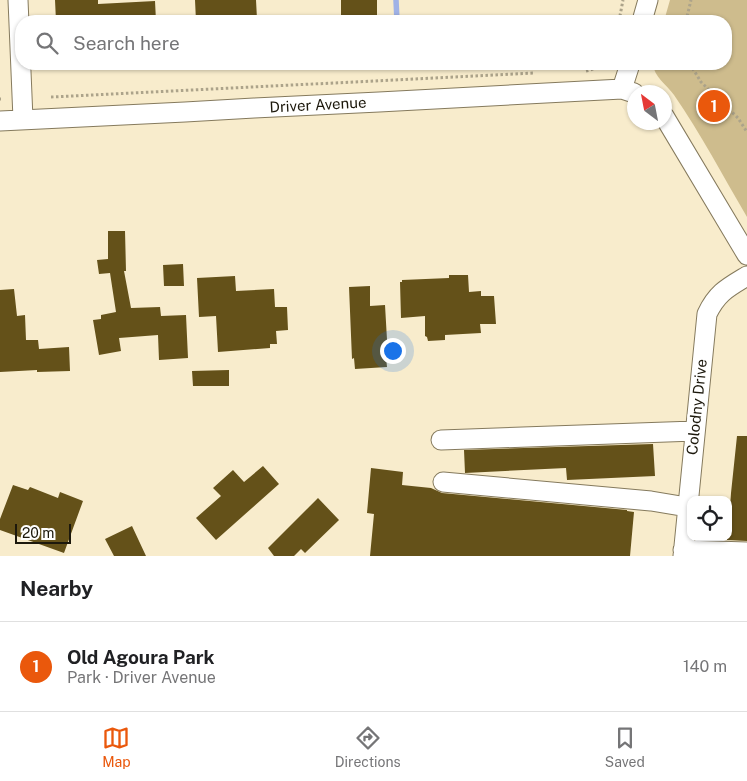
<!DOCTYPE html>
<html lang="en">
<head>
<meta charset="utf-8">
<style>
  :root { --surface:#fff; --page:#f2f2f2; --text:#202124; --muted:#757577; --line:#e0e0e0; --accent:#ea580c }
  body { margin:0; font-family:"Public Sans",sans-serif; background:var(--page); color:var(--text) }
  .controls { position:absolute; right:15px; bottom:15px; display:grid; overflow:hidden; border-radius:10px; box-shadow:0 1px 4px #0004 }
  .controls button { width:45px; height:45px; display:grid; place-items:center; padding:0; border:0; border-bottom:1px solid var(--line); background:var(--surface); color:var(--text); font:25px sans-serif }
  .compass { position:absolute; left:627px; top:85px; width:45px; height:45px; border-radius:50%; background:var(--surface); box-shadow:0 1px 4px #0004; rotate:328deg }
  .scale { position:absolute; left:15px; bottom:12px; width:56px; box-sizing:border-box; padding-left:5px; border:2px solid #1c180c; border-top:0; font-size:14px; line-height:18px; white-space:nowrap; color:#1c180c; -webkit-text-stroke:4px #fff; paint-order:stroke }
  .you { position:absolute; left:392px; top:350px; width:18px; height:18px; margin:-12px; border:4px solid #fff; border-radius:50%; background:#1a73e8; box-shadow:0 0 0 8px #1a73e833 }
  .badge { display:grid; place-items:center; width:32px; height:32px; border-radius:50%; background:var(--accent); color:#fff; font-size:16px; font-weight:700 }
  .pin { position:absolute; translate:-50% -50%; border:2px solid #fff; box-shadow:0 1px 5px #0006 }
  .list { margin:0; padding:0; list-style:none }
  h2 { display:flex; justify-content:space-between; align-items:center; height:65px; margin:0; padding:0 20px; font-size:21px }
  h2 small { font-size:16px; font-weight:400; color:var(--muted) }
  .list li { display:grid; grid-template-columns:32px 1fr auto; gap:15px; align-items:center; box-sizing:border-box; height:90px; padding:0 20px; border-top:1px solid var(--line) }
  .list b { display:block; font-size:19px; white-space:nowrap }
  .list p { margin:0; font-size:16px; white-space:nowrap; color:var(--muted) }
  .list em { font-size:16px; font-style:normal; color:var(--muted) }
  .icon { flex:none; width:28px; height:28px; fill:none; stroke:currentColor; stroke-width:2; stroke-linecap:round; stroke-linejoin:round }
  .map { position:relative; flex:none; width:747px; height:556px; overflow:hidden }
  .search { position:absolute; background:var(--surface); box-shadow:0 1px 4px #0004; left:15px; right:15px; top:15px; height:55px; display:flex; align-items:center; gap:12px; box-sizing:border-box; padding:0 18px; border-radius:20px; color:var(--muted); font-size:19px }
  .sheet { height:155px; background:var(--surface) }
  nav { display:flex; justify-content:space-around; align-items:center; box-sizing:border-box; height:70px; border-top:1px solid var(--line); background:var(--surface); font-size:14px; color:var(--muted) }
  nav a { display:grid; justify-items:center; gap:2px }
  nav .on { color:var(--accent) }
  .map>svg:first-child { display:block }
</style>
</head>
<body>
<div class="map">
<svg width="747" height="556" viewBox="0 0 747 556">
  <rect width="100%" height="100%" fill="#f8eccc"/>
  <path fill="#cebc8d" d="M670,0h77v217c-24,-41 -46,-83 -73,-122 -8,-11 -20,-18 -21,-31h73v-43h-62z"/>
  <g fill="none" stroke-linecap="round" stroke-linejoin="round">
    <path stroke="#a0b2e6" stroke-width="5.5" d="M396,0l1,21"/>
  </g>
  <path fill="#645119" d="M55,0h43v4l57,-3 1,20h-100z
    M195,0h61l1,19h-8l1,2h-54z
    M341,0h36v16l-36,1z
    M108,231h17l1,40h-2l7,37 29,-1 1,9 25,-1 2,43 -29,2 -1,-25 -39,3 2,13 -22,4 -6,-35 8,-1v-4l15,-3 -6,-39 -11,1 -2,-14 11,-1z
    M183,264l1,22h-20l-1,-21z
    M449,275h19l1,17 12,-1v5h13l2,28h-16l1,9 -36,2v5l-17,1 -1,-4 -2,-1v-20l-24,2 -1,-36h2v-2l47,-2z
    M235,276l1,15 38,-2 1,18h12l1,23 -12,1 1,13h-7v4l-52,4 -2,-36 -17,1 -2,-39z
    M370,286v20l15,-1 3,52h-2l1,10 -32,2 -1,-11 -2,1 -3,-72z
    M14,289l3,27 8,-1 1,25h12l1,9 30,-2 1,24 -33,1v-2l-37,2v-82z
    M229,370v16h-36l-1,-15z
    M737,436h10v105l-20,-1v-3h1l3,-44z
    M653,444l2,32 -88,4 -1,-12 -101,5 -1,-23z
    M263,466l16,18 -63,56 -20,-22 25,-22 -8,-8 20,-18 11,12z
    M371,468l32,4 -1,13 29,3 11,5 185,17v1l7,1 -4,44h-260l4,-42 -7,-1z
    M13,485l15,5 2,-3 28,11 2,-6 23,9 -19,52 -64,-23v-11z
    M318,498l21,22 -34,33 -4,-4 -7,7h-20l-6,-8z
    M132,526l14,30h-32l-9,-17z"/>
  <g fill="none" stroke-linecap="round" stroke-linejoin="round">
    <defs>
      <path id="minor" d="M18,0l5,119
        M642,21l6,-21
        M622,89l8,-25
        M664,116l83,139
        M0,121l185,-9 69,-4 125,-6 243,-13 12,4
        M441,440l254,-9
        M443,482l208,19 36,6
        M683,550l64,2
        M683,556l24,-242c10,-21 20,-26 40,-38"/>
    </defs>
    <use href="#minor" stroke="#857a5d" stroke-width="21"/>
    <path stroke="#aca38a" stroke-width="3" stroke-dasharray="2.5 2.5" stroke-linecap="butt" d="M619,21l4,-21
      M686,21l5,-21
      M690,64l11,18 37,36 9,14
      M586,71c5,-1 11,-3 15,-7
      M51,97l484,-24
      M0,99h1"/>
    <use href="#minor" stroke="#fff" stroke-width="19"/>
  </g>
  <g text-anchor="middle" stroke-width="5" stroke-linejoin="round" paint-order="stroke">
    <g font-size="15" fill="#1c180c" stroke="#fff">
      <text transform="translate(318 105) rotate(-3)" y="5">Driver Avenue</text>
      <text transform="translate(697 407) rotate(-84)" y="5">Colodny Drive</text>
    </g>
  </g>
</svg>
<div class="controls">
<button><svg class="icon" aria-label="locate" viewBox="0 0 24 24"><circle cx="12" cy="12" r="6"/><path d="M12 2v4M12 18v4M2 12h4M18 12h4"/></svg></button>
</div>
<svg class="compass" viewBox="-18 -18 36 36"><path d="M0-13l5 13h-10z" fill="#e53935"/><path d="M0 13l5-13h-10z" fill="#757577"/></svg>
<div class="scale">20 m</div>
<div class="you"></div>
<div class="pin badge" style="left:714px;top:106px">1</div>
<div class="search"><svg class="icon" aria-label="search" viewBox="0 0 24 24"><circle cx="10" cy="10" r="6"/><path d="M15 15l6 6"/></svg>Search here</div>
</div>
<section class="sheet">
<h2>Nearby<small></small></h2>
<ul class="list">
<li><span class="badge">1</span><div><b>Old Agoura Park</b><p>Park · Driver Avenue</p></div><em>140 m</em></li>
</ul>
</section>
<nav>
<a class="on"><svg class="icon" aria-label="map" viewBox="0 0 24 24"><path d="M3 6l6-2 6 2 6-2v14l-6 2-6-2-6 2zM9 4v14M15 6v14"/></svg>Map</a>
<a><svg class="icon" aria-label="directions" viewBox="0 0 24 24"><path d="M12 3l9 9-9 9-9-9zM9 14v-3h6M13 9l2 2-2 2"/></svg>Directions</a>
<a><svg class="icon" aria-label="saved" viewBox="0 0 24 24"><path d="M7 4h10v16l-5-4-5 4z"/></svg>Saved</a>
</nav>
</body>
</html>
